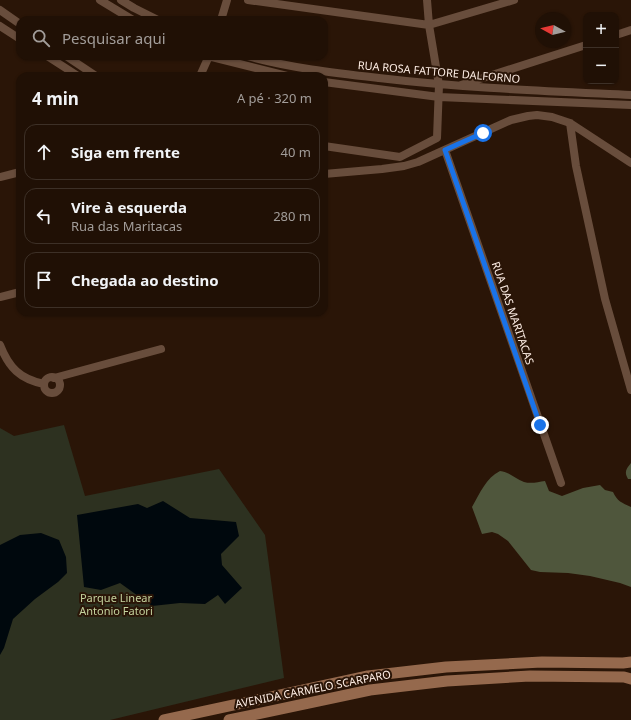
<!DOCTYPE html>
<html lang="pt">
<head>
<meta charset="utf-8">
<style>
  :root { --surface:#201005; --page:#28190f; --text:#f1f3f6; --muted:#a29d9a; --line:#3d3027 }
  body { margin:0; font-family:"Noto Sans",sans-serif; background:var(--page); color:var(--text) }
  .controls { position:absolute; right:12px; top:12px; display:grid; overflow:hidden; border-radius:8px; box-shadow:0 1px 3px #0004 }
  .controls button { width:36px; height:36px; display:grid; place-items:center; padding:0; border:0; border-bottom:1px solid var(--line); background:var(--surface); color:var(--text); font:20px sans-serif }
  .compass { position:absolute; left:535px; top:12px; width:36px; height:36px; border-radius:50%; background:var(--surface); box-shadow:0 1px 3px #0004; rotate:278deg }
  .stop { position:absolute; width:12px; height:12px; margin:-9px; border:3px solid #1a73e8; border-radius:50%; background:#fff }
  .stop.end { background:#1a73e8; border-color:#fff; box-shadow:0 1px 4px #0008 }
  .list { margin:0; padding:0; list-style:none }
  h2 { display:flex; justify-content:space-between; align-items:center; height:52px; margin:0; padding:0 16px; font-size:17px }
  h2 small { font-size:13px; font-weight:400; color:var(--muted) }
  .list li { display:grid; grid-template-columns:26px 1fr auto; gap:12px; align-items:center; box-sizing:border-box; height:56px; margin:0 8px 8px; padding:0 8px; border:1px solid var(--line); border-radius:12px }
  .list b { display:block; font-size:15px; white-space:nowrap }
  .list p { margin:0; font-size:13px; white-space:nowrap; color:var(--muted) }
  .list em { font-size:13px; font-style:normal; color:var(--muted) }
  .icon { flex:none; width:22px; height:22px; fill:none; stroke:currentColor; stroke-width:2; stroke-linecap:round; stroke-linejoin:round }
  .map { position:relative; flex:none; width:631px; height:720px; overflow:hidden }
  .search { position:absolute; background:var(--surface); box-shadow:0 1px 3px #0004; left:16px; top:16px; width:312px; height:44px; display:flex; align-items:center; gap:10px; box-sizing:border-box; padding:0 14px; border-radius:12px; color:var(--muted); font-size:15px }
  .panel { position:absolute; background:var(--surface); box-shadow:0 1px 3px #0004; left:16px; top:72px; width:312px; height:244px; border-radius:12px }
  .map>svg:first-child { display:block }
</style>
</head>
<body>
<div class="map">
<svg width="631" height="720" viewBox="0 0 631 720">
  <rect width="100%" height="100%" fill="#2a1507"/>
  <path fill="#2d3120" d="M64,425l21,71 134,-27 46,66 19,143 -174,42h-110v-292l14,8z"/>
  <path fill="#4f563c" d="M631,463v16h-3c-4,-7 -2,-10 3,-16z
    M500,471c10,1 15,8 24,11 7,2 14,0 21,-1l4,10 13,5 21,-8 17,-3 5,5 8,2c4,9 9,11 18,15v80l-11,-4 -30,-7 -22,-3 -28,-1 -9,-2 -23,-29 -10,-7 -6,-2 -10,2 -10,-27c8,-14 14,-29 28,-36z"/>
  <path fill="#00080d" d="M163,501l27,17 46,4 3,14 -18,18 1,11 20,23 -17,16 -7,-9 -13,9 -25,-1 -28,3 -32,-23 -19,7 -17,-3 -7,-72 61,-11 9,4z
    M41,533l18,7 7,17 1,16 -9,9 -23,17 -22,20 -9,29 -4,7v-110l20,-10z"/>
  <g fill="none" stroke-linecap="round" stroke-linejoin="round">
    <path stroke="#684d3c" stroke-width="8" d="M100,0l33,20
      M121,0l13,8 24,12
      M248,0l181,25 85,-25
      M0,10l20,14
      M221,20l6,-20
      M0,26l20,13
      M616,35l15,-5
      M47,56l31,20
      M66,56l30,20
      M208,56l79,20
      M247,56c43,12 88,17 132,22 84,10 168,13 252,17
      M200,76l9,-20
      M324,82l115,15 192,8
      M461,85l125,-40
      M570,123l6,43 29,133 26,91
      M324,146l76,11 37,-19 2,-53 -10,-60 -2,-25
      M445,150l116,333
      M324,174l58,-5 22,-3 14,-4 93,-42 17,-4 9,-1 15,2 18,6 61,40
      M0,177l20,-5
      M0,297l20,-5
      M0,345c9,23 20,34 44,39
      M44 385a8 8 0 1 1 16 0a8 8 0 1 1-16 0Z
      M54,378l107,-29"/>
    <path stroke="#95694d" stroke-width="11" d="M164,720l204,-44 78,-9 96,-5 81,1 8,-1
      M229,720l141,-30 77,-9 83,-5 94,1 7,2"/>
  </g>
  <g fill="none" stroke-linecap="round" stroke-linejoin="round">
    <path stroke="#1a73e8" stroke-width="5" d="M483,133l-38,17 95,275"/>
  </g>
  <g text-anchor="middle" stroke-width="4" stroke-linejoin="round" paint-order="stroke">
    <g font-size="11" fill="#feeee5" stroke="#2a1507">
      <text transform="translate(439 72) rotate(5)" y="4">RUA ROSA FATTORE DALFORNO</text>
      <text transform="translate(513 313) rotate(71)" y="4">RUA DAS MARITACAS</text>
      <text transform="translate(313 689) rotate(-11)" y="4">AVENIDA CARMELO SCARPARO</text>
    </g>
    <g font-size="11" fill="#c4d29e" stroke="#2a1507">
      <text x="116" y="602">Parque Linear<tspan x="116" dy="13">Antonio Fatori</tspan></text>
    </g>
  </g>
</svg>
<div class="controls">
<button>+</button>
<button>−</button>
</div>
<svg class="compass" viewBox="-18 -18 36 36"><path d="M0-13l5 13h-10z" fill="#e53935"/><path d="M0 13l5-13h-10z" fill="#a29d9a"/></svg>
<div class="stop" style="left:483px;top:133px"></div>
<div class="stop end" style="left:540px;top:425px"></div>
<div class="search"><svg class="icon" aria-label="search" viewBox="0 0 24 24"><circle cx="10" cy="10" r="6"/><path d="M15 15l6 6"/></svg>Pesquisar aqui</div>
<section class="panel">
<h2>4 min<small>A pé · 320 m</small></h2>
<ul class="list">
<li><svg class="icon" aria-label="ahead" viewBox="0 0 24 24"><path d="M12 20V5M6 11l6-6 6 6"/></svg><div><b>Siga em frente</b></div><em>40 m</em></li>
<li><svg class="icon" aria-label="left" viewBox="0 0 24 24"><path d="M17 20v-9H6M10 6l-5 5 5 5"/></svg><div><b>Vire à esquerda</b><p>Rua das Maritacas</p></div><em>280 m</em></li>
<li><svg class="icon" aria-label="arrive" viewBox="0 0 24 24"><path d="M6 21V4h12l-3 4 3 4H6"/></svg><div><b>Chegada ao destino</b></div></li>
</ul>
</section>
</div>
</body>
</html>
